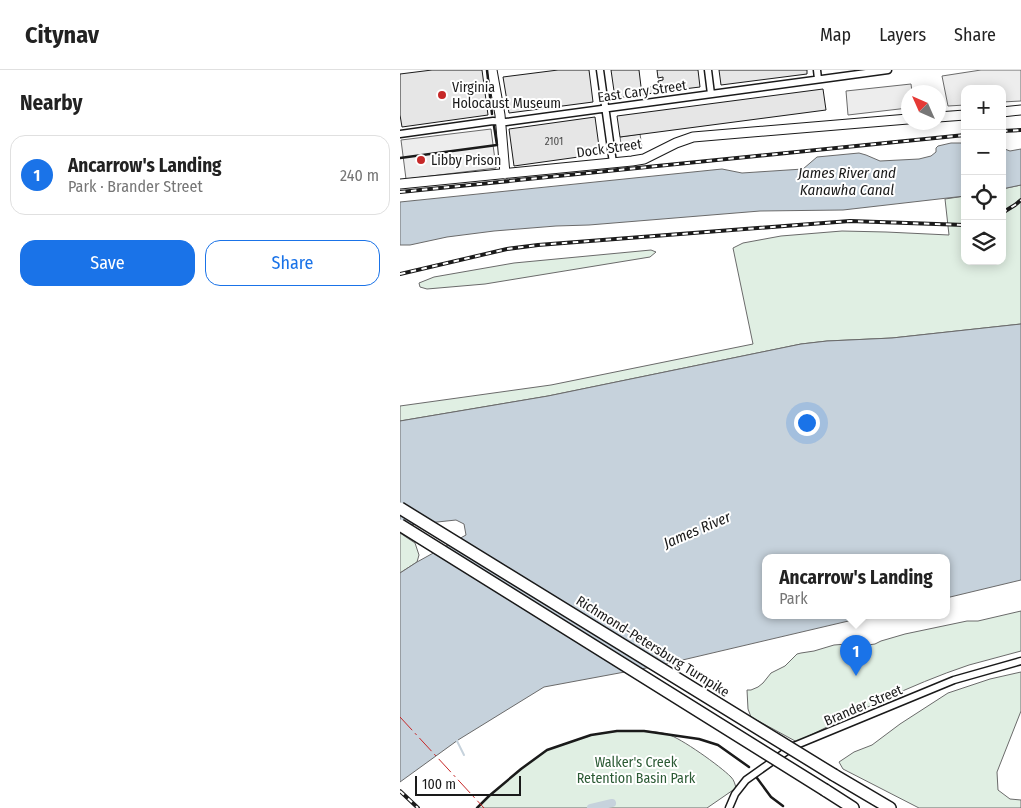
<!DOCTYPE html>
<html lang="en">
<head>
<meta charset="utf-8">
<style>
  :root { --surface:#fff; --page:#f2f2f2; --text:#222; --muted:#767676; --line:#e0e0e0; --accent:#1a73e8 }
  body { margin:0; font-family:"Fira Sans Condensed",sans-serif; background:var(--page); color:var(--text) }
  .controls { position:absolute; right:15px; top:15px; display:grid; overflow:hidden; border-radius:10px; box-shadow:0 2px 12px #0003 }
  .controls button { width:45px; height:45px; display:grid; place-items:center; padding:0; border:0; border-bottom:1px solid var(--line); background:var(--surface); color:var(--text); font:25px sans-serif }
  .compass { position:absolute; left:501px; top:15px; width:45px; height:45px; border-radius:50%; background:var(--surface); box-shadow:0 2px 12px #0003; rotate:315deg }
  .scale { position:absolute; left:15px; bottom:12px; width:106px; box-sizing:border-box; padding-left:5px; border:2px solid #1a1a1a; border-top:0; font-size:14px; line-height:18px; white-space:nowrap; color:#1a1a1a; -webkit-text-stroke:4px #fff; paint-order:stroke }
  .you { position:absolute; left:406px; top:352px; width:18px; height:18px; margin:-12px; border:4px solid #fff; border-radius:50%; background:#1a73e8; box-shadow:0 0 0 8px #1a73e833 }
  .badge { display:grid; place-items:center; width:32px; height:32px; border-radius:50%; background:var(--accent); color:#fff; font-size:16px; font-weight:700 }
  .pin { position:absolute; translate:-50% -41px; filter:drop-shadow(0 1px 2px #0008) }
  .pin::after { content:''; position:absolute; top:26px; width:18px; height:15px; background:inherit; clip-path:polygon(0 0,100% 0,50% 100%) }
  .popup { position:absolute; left:362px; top:484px; width:188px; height:65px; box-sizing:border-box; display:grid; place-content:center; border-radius:10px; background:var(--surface); filter:drop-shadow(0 1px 4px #0005); font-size:16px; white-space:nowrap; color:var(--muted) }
  .popup b { font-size:19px; color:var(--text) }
  .popup::after { content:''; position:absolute; left:50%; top:100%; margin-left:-10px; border:10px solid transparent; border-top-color:var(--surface) }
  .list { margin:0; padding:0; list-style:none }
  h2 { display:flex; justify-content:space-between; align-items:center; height:65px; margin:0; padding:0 20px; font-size:21px }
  h2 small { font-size:16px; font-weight:400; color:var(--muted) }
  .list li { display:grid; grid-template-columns:32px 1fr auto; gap:15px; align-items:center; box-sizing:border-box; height:80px; margin:0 10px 10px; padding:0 10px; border:1px solid var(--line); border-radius:15px }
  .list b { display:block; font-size:19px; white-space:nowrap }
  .list p { margin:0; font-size:16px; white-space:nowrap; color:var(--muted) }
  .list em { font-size:16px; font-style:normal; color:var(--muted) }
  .actions { display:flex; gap:10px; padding:15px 20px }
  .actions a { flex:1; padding:11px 0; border:1px solid var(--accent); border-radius:15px; text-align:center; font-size:18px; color:var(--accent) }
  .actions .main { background:var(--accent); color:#fff }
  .icon { flex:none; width:28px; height:28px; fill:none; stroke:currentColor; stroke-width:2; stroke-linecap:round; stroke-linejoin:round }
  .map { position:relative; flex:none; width:621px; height:738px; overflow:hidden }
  header { display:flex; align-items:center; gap:30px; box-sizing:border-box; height:70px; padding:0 25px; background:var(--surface); border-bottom:1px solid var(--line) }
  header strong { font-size:24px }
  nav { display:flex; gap:28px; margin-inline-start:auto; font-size:18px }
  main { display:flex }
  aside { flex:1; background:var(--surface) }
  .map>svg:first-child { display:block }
</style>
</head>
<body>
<header>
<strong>Citynav</strong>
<nav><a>Map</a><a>Layers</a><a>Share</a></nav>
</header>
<main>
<aside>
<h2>Nearby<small></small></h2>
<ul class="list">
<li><span class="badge">1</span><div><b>Ancarrow's Landing</b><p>Park · Brander Street</p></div><em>240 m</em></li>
</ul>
<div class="actions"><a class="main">Save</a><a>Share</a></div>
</aside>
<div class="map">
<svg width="621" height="738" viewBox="0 0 621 738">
  <rect width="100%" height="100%" fill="#fff"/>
  <path fill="#e0efe3" stroke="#6a6a6a" d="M621,115v139l-129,14 -65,3 -26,3 -253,52 -148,25v-15l151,-21 202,-41 -20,-96 10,-5 38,-7 61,-5 44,1 63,3 -4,-36 20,-3v65h37v-72z
    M251,180l5,2 -6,5 -165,27 -58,5 -7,-2 -1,-4 15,-6 80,-14z
    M0,463l15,10 4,12 -2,7 -17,11z
    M621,541v40c-17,5 -35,9 -52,14 -60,20 -116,49 -172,77l-46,-25 -3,-8 -1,-19h4l7,-3 5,-4 8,-10 14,-7 12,-12 4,-1 13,-2 20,-6 26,-2 8,2 7,-1 6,-3 24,-7 62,-13h11z
    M621,602v39l-24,61 1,18 12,9 11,1v8h-102l-76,-39 -4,-7 15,-10 18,-7 28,-21 48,-31 42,-14z
    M217,661c16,0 33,-1 50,3 14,4 53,32 64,43 3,3 4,7 5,11l-29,20h-230l12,-12 32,-27 26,-19 44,-15z"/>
  <path fill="#ededed" stroke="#6a6a6a" d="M581,0h40v31l-19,1v-13h-37v16l-17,1 -6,-30z
    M511,14l1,8h-4v16l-60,7 -2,-24z
    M91,59l5,39 -90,11 -5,-39z
    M240,64l2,13 -20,3 -2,-13z"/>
  <path fill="#c6d2dc" stroke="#6a6a6a" d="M551,73h14v53l-122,14 -83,1 -171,14 -33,1 -62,5 -47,6 -37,8h-10v-43l322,-33 20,4 61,-4 14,-12 42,-4 7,2 14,6 39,-2 12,-3 5,-4v-4l2,-2z
    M602,78l8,3 11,-2v36l-19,4z
    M621,254v256l-75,18v-41h-180v58h108l-217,51 -113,21 -86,53 -58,42v-209l17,-11 49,-27 -2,-11 -8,-4 -56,6v-105l148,-25 253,-52 26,-3 65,-3z"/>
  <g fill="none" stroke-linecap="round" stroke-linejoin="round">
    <path stroke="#c6d2dc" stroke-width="2" d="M57,669v2l7,14"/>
    <path stroke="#c6d2dc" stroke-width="8" d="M191,738l21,-5"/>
  </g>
  <path fill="#e6e6e6" stroke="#1a1a1a" d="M32,0h50l6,45 -86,12 -2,-12v-41z
    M158,0h31l4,32 -84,11 -6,-36z
    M211,0h28l3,25 -27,3z
    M257,0h41l2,17 -41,5 -1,-11 5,-1v-3l-5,1z
    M319,0h88v4l-86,11z
    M259,16v6l-17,3 -1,-7z
    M423,19l3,21 -206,27 -3,-21z
    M195,47l5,37 -86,12 -5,-37z"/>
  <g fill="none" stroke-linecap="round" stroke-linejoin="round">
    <defs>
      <path id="street" d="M200,0l13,93
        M308,0l3,24
        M417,0l1,9
        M0,64l93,-13 13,1 382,-52
        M329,738l6,-14 11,-14 48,-34 160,-66 67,-19"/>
      <path id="secondary" d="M92,0l8,45 5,59
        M602,42l19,-2
        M538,47l27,-2
        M0,114l232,-23 12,-2 32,-16 17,-6 215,-18"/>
      <path id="highway" d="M434,705l56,33
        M425,720l28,18"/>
    </defs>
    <use href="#street" stroke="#1a1a1a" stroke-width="9"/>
    <use href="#secondary" stroke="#1a1a1a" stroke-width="11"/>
    <use href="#highway" stroke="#1a1a1a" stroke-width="14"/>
    <use href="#street" stroke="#fff" stroke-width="6"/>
    <use href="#secondary" stroke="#fff" stroke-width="9"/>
    <use href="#highway" stroke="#fff" stroke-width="11"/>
    <defs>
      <path id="rail" d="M602,61l19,-1
        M0,122l565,-57
        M602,143l13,-8 6,-5
        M0,204l107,-25 31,-4 312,-24 115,4
        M0,721l18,17"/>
    </defs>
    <use href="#rail" stroke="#1a1a1a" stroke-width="4"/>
    <use href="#rail" stroke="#fff" stroke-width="2" stroke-dasharray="5.5" stroke-linecap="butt"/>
    <defs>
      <path id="highway-bridge" d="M0,438l434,267
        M0,455l425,265"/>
    </defs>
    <use href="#highway-bridge" stroke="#1a1a1a" stroke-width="14" stroke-linecap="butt"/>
    <use href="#highway-bridge" stroke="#fff" stroke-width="11"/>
    <path stroke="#1a1a1a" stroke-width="2.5" d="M87,0l5,44
      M0,88l97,-13 -3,-19
      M357,708l14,19 12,9
      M77,738l12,-12 32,-27 26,-19 44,-15 26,-4h27l55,8 19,6 31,22"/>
    <path stroke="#c62828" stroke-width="1" stroke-dasharray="18 4 2.5 4" stroke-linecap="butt" d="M0,647l84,91"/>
  </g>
  <g fill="#c62828" stroke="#fff" stroke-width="2">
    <circle cx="42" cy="25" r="5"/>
    <circle cx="21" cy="90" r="5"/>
  </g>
  <g text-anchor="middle" stroke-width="4" stroke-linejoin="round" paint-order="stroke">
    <g font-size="11" fill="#4d4d4d">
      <text x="154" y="75">2101</text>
    </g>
    <g font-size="14" fill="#1a1a1a" stroke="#fff" text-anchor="start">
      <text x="52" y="22">Virginia<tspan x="52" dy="16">Holocaust Museum</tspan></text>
      <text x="31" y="95">Libby Prison</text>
    </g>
    <g font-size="14" fill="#1a1a1a" stroke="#fff">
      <text transform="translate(242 21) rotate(-8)" y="5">East Cary Street</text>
      <text transform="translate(209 78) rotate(-8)" y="5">Dock Street</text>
      <text transform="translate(253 576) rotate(32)" y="5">Richmond-Petersburg Turnpike</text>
      <text transform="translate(463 635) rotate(-23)" y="5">Brander Street</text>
    </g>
    <g font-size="14" fill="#2b5a34" stroke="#fff">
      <text x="236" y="697">Walker's Creek<tspan x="236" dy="16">Retention Basin Park</tspan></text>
    </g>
    <g font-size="15" font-style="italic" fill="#1a1a1a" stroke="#fff">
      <text x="447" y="108">James River and<tspan x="447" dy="17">Kanawha Canal</tspan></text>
      <text transform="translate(297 460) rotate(-23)" y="5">James River</text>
    </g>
  </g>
</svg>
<div class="controls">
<button>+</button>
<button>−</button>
<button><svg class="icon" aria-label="locate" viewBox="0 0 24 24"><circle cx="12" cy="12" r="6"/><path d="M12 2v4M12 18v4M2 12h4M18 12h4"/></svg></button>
<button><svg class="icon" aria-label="layers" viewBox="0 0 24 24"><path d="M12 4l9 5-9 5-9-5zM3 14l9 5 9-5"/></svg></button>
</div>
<svg class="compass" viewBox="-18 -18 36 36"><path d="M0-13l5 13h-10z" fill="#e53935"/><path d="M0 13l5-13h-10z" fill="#767676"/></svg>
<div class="scale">100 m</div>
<div class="you"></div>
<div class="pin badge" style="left:456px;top:606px">1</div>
<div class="popup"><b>Ancarrow's Landing</b>Park</div>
</div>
</main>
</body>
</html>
